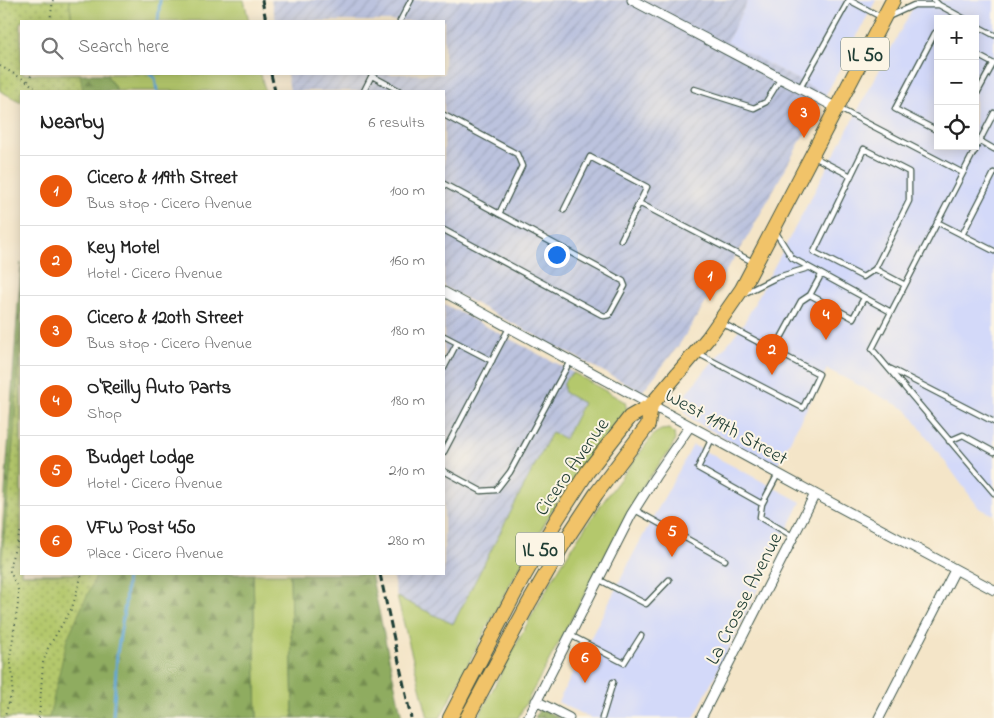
<!DOCTYPE html>
<html lang="en">
<head>
<meta charset="utf-8">
<style>
  :root { --surface:#fff; --page:#f2f2f2; --text:#222; --muted:#767676; --line:#e0e0e0; --accent:#ea580c }
  body { margin:0; font-family:"Indie Flower",sans-serif; background:var(--page); color:var(--text) }
  .controls { position:absolute; right:15px; top:15px; display:grid; overflow:hidden; border-radius:0px; box-shadow:0 2px 12px #0003 }
  .controls button { width:45px; height:45px; display:grid; place-items:center; padding:0; border:0; border-bottom:1px solid var(--line); background:var(--surface); color:var(--text); font:25px sans-serif }
  .you { position:absolute; left:556px; top:254px; width:18px; height:18px; margin:-12px; border:4px solid #fff; border-radius:50%; background:#1a73e8; box-shadow:0 0 0 8px #1a73e833 }
  .badge { display:grid; place-items:center; width:32px; height:32px; border-radius:50%; background:var(--accent); color:#fff; font-size:16px; font-weight:700 }
  .pin { position:absolute; translate:-50% -41px; filter:drop-shadow(0 1px 2px #0008) }
  .pin::after { content:''; position:absolute; top:26px; width:18px; height:15px; background:inherit; clip-path:polygon(0 0,100% 0,50% 100%) }
  .list { margin:0; padding:0; list-style:none }
  h2 { display:flex; justify-content:space-between; align-items:center; height:65px; margin:0; padding:0 20px; font-size:21px }
  h2 small { font-size:16px; font-weight:400; color:var(--muted) }
  .list li { display:grid; grid-template-columns:32px 1fr auto; gap:15px; align-items:center; box-sizing:border-box; height:70px; padding:0 20px; border-top:1px solid var(--line) }
  .list b { display:block; font-size:19px; white-space:nowrap }
  .list p { margin:0; font-size:16px; white-space:nowrap; color:var(--muted) }
  .list em { font-size:16px; font-style:normal; color:var(--muted) }
  .icon { flex:none; width:28px; height:28px; fill:none; stroke:currentColor; stroke-width:2; stroke-linecap:round; stroke-linejoin:round }
  .map { position:relative; flex:none; width:994px; height:718px; overflow:hidden }
  .search { position:absolute; background:var(--surface); box-shadow:0 2px 12px #0003; left:20px; top:20px; width:425px; height:55px; display:flex; align-items:center; gap:12px; box-sizing:border-box; padding:0 18px; border-radius:0px; color:var(--muted); font-size:19px }
  .panel { position:absolute; background:var(--surface); box-shadow:0 2px 12px #0003; left:20px; top:90px; width:425px; height:485px; border-radius:0px }
  .map>svg:first-child { display:block }
</style>
</head>
<body>
<div class="map">
<svg width="994" height="718" viewBox="0 0 994 718">
  <defs>
    <pattern id="industrial-furrows" width="10" height="10" patternUnits="userSpaceOnUse" patternTransform="scale(1.25)"><rect width="10" height="10" fill="#bcc3de"/><path d="M-1 1l2-2M0 10L10 0M9 11l2-2" fill="none" stroke="#a1a8bf"/></pattern>
    <pattern id="forest-firs" width="22" height="20" patternUnits="userSpaceOnUse" patternTransform="scale(1.25)"><rect width="22" height="20" fill="#8fac60"/><path d="M5 1l3.5 6h-7zM16 11l3.5 6h-7z" fill="#748d50"/></pattern>
    <pattern id="park-dots" width="8" height="8" patternUnits="userSpaceOnUse" patternTransform="scale(1.25)"><rect width="8" height="8" fill="#b4c86c"/><path d="M2 2h.1M6 6h.1" fill="none" stroke="#92a45a" stroke-width="1.8" stroke-linecap="round"/></pattern>
  </defs>
  <rect width="100%" height="100%" fill="#fcf5e5"/>
  <filter id="ink" filterUnits="userSpaceOnUse"><feTurbulence type="fractalNoise" baseFrequency=".02" numOctaves="2"/><feDisplacementMap in="SourceGraphic" scale="10" xChannelSelector="R" yChannelSelector="G"/><feConvolveMatrix kernelMatrix="1 2 1 2 8 2 1 2 1" color-interpolation-filters="sRGB"/></filter>
  <filter id="wash" filterUnits="userSpaceOnUse"><feTurbulence type="fractalNoise" baseFrequency=".0096" numOctaves="4" result="noise"/><feDisplacementMap in="SourceGraphic" scale="20" xChannelSelector="R" yChannelSelector="G"/><feGaussianBlur stdDeviation="1.12" result="paint"/><feColorMatrix in="noise" values="0 0 0 0 0 0 0 0 0 0 0 0 0 0 0 0 0 1.4 0 .05"/><feComposite in="paint" operator="in"/></filter>
  <g filter="url(#wash)">
    <rect width="100%" height="100%" fill="#f4e5c8"/>
    <path fill="#d3d9f9" fill-rule="evenodd" d="M748,0h128l-50,95 -99,-53z
      M917,0h77v515l-15,-7 -72,-98 -80,-41 -51,99 -83,-48 -7,-6 -3,-9 4,-13 40,-47 17,-22zM938,19h37v127h-37z
      M693,445l108,57 -107,216h-104l-32,-16 79,-155z"/>
    <path fill="url(#industrial-furrows)" d="M271,0h477l-21,42 99,53 -78,141 -69,109 -37,47 -198,-105v-196h-154l-3,-17h157v-53h-168z
      M444,304l130,69 -7,4 16,26 -18,36 -13,-7 -99,192 -56,-27 -5,-23h52z"/>
    <path fill="#b4c86c" stroke="#6a8250" d="M69,0h175l5,21h-177z
      M106,74h155l4,17h-148z
      M574,373l51,29 2,8 -71,94 -51,89 -65,125h-12l-31,-121 56,27 99,-192 13,7 18,-36 -18,-10c-3,-11 0,-15 9,-20z
      M670,429l4,4 1,7 -4,9 -27,35 -126,234h-40c32,-62 63,-124 102,-183 23,-35 49,-67 74,-101l7,-4z
      M253,574h37l3,144h-36z"/>
    <path fill="url(#forest-firs)" stroke="#57744a" d="M60,74h46l11,17h-73z
      M21,263v311h232l4,144h-257v-156z
      M290,574h81l31,144h-109z
      M540,708l20,10h-25z"/>
    <path fill="url(#park-dots)" stroke="#6a8250" d="M0,0h69l3,21h-51v53h59l3,17h-62v11l-21,-11z
      M21,314v260h76l-30,65 -18,79h-49v-137l14,-147z"/>
    <g fill="none" stroke-linecap="round" stroke-linejoin="round">
      <path stroke="#61a7d7" stroke-width="3" d="M158,21l2,-21
        M150,74l5,4 2,13
        M113,718l4,-64 8,-49 2,-31"/>
    </g>
  </g>
  <g filter="url(#ink)">
    <g fill="none" stroke-linecap="round" stroke-linejoin="round">
      <defs>
        <path id="service" d="M934,0l5,5 26,14
          M890,16l24,-11h25
          M400,21l11,-21
          M975,25l19,10
          M938,35l-3,-2 -40,76 43,22
          M975,54l19,10
          M372,76l28,15
          M800,88l49,-88 32,17
          M694,89l60,19 12,-6 15,-24
          M364,91l8,-16
          M975,97l18,-33
          M838,108l125,65
          M994,113l-122,236 122,144
          M444,115l73,39 5,12 -23,48
          M980,141l14,8
          M966,146l9,5
          M814,157l37,19
          M444,184l179,97 2,5 -16,29 -5,1 -160,-86
          M639,203l114,59
          M564,210l26,-53 57,30 -26,53
          M937,222l57,29
          M775,231l17,27 99,54
          M962,235l32,-62
          M875,269l-12,8 -49,-25 50,-103 45,23v29l-34,68 30,16
          M745,293l30,-15 33,-10
          M810,295l43,23 11,-20
          M444,336l48,25
          M782,336l19,-35 9,-6 11,-20
          M697,353l106,55 16,-34 -97,-51
          M444,368l13,-25
          M891,369l103,53
          M712,438l-14,30 64,36 16,-30
          M949,441l14,-6 31,17
          M444,452l65,-124
          M444,471l37,20 15,-1 14,-18 60,-111
          M762,504l-2,13 34,20
          M635,510l90,50
          M598,579l48,25 23,-24
          M570,635l54,28 17,-27
          M602,718l11,-36"/>
        <path id="minor" d="M632,0l205,108
          M444,292l371,202 179,96
          M536,701l33,17
          M528,718l103,-203 24,-38 35,-51
          M701,718l114,-224
          M879,718l76,-148"/>
        <path id="primary" d="M450,718l71,-137 36,-62 31,-48 42,-54 21,-12 57,-67 34,-49 151,-289
          M467,718l62,-115 36,-62 31,-47 52,-69 3,-20"/>
      </defs>
      <use href="#service" stroke="#3f564a" stroke-width="7"/>
      <use href="#minor" stroke="#3f564a" stroke-width="11"/>
      <use href="#primary" stroke="#3f564a" stroke-width="16"/>
      <path stroke="#3f564a" stroke-width="2" stroke-dasharray="1 4" stroke-linecap="butt" d="M50,21l3,-21
        M0,66l28,16 10,9
        M28,81l4,-7
        M4,718l8,-25 1,-15 -3,-20 8,-54v-14l-8,-19 1,-10 10,-31
        M39,718l4,-55 5,-15 24,-40 10,-34"/>
      <use href="#service" stroke="#fff" stroke-width="4.5"/>
      <use href="#minor" stroke="#fff" stroke-width="9"/>
      <use href="#primary" stroke="#f1c369" stroke-width="14"/>
      <path stroke="#1f3d34" stroke-width="3" stroke-dasharray="8 4" stroke-linecap="butt" d="M262,0l4,21
        M271,74l4,17
        M380,574l31,144"/>
    </g>
  </g>
  <g text-anchor="middle" stroke-width="4" stroke-linejoin="round" paint-order="stroke">
    <g fill="#fcf5e5" stroke="#617469" stroke-width="1">
      <rect x="841" y="37.5" width="48" height="33" rx="4"/>
      <rect x="516" y="532.5" width="48" height="33" rx="4"/>
    </g>
    <g font-size="19" font-weight="bold" fill="#1f3d34">
      <text x="865" y="61">IL 50</text>
      <text x="540" y="556">IL 50</text>
    </g>
    <g font-size="20" fill="#1f3d34" stroke="#fcf5e5">
      <text transform="translate(727 426) rotate(29)" y="7">West 119th Street</text>
      <text transform="translate(571 466) rotate(-55)" y="7">Cicero Avenue</text>
      <text transform="translate(743 598) rotate(-63)" y="7">La Crosse Avenue</text>
    </g>
  </g>
</svg>
<div class="controls">
<button>+</button>
<button>−</button>
<button><svg class="icon" aria-label="locate" viewBox="0 0 24 24"><circle cx="12" cy="12" r="6"/><path d="M12 2v4M12 18v4M2 12h4M18 12h4"/></svg></button>
</div>
<div class="you"></div>
<div class="pin badge" style="left:710px;top:301px">1</div>
<div class="pin badge" style="left:772px;top:375px">2</div>
<div class="pin badge" style="left:804px;top:138px">3</div>
<div class="pin badge" style="left:826px;top:340px">4</div>
<div class="pin badge" style="left:672px;top:557px">5</div>
<div class="pin badge" style="left:585px;top:683px">6</div>
<div class="search"><svg class="icon" aria-label="search" viewBox="0 0 24 24"><circle cx="10" cy="10" r="6"/><path d="M15 15l6 6"/></svg>Search here</div>
<section class="panel">
<h2>Nearby<small>6 results</small></h2>
<ul class="list">
<li><span class="badge">1</span><div><b>Cicero &amp; 119th Street</b><p>Bus stop · Cicero Avenue</p></div><em>100 m</em></li>
<li><span class="badge">2</span><div><b>Key Motel</b><p>Hotel · Cicero Avenue</p></div><em>160 m</em></li>
<li><span class="badge">3</span><div><b>Cicero &amp; 120th Street</b><p>Bus stop · Cicero Avenue</p></div><em>180 m</em></li>
<li><span class="badge">4</span><div><b>O'Reilly Auto Parts</b><p>Shop</p></div><em>180 m</em></li>
<li><span class="badge">5</span><div><b>Budget Lodge</b><p>Hotel · Cicero Avenue</p></div><em>210 m</em></li>
<li><span class="badge">6</span><div><b>VFW Post 450</b><p>Place · Cicero Avenue</p></div><em>280 m</em></li>
</ul>
</section>
</div>
</body>
</html>
